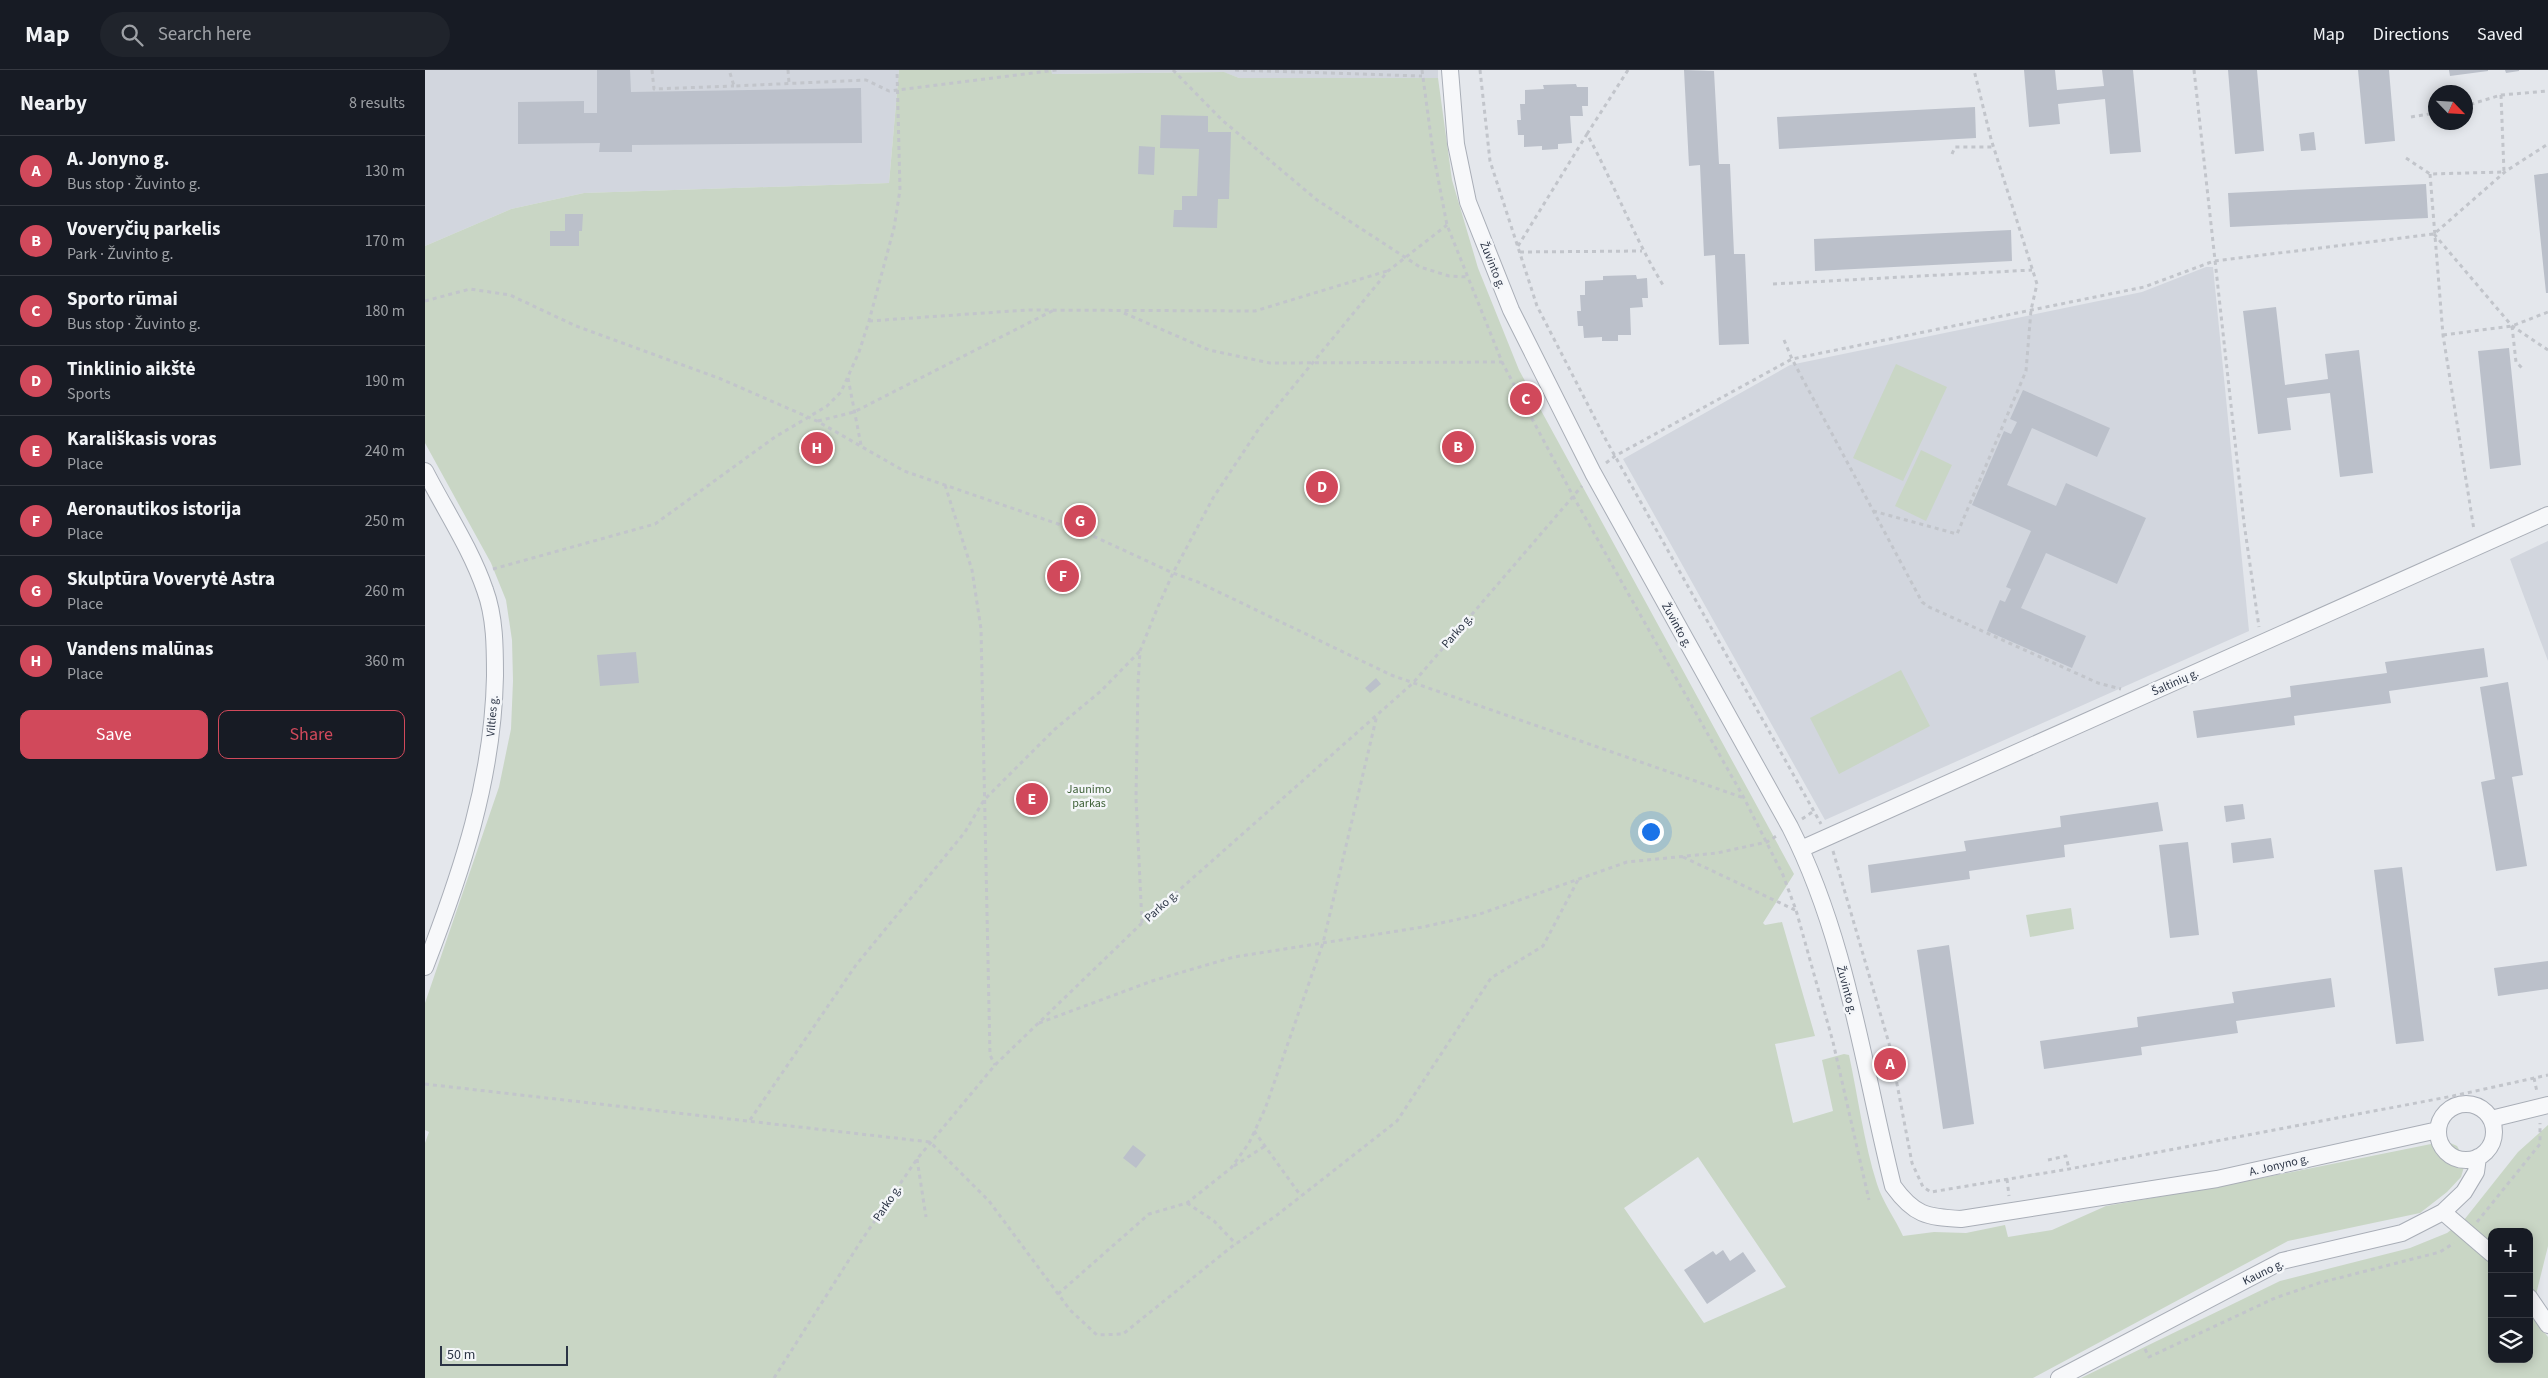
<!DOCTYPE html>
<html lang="en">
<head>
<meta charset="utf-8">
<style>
  :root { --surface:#171b24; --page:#20242c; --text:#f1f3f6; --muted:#9ea1a6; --line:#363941; --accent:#d1495b }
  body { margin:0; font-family:"Source Sans 3",sans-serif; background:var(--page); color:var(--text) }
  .controls { position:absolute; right:15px; bottom:15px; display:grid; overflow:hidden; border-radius:10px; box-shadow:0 2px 12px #0003 }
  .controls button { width:45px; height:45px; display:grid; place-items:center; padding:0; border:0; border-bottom:1px solid var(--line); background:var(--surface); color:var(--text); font:25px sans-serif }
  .compass { position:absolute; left:2003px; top:15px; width:45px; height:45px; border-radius:50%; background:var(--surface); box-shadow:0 2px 12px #0003; rotate:115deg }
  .scale { position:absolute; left:15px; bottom:12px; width:128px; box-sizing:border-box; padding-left:5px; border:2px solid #2b3445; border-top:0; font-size:14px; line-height:18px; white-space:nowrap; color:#2b3445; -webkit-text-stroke:4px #f4f6f9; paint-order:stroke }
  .you { position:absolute; left:1225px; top:761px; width:18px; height:18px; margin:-12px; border:4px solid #fff; border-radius:50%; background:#1a73e8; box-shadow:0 0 0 8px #1a73e833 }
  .badge { display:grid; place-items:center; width:32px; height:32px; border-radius:50%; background:var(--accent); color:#fff; font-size:16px; font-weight:700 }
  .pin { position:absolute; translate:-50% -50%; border:2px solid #fff; box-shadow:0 1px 5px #0006 }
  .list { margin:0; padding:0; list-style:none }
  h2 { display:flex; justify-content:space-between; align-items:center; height:65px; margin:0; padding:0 20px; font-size:21px }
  h2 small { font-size:16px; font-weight:400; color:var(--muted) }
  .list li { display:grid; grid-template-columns:32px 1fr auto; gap:15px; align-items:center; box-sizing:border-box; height:70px; padding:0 20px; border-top:1px solid var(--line) }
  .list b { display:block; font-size:19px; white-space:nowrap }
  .list p { margin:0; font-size:16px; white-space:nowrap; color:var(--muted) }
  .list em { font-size:16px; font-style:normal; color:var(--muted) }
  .actions { display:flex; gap:10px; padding:15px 20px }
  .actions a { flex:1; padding:11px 0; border:1px solid var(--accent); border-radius:10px; text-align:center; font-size:18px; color:var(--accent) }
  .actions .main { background:var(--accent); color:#fff }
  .icon { flex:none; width:28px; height:28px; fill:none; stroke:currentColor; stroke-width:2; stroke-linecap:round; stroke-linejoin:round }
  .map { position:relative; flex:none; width:2123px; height:1308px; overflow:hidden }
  header { display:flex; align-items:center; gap:30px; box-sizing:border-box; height:70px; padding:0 25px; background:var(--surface); border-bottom:1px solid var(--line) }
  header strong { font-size:24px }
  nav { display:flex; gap:28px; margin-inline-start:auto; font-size:18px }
  .search { width:350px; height:45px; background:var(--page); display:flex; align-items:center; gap:12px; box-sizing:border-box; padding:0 18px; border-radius:28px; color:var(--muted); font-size:19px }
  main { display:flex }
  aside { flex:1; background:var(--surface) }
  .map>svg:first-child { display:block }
</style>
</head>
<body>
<header>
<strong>Map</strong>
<div class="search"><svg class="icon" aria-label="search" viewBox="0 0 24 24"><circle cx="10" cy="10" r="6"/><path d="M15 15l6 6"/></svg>Search here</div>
<nav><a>Map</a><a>Directions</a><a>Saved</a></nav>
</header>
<main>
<aside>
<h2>Nearby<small>8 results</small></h2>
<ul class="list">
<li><span class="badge">A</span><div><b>A. Jonyno g.</b><p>Bus stop · Žuvinto g.</p></div><em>130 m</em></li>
<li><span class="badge">B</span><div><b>Voveryčių parkelis</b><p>Park · Žuvinto g.</p></div><em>170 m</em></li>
<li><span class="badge">C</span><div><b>Sporto rūmai</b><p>Bus stop · Žuvinto g.</p></div><em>180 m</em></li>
<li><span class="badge">D</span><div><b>Tinklinio aikštė</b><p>Sports</p></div><em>190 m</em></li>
<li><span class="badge">E</span><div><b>Karališkasis voras</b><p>Place</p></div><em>240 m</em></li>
<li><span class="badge">F</span><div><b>Aeronautikos istorija</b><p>Place</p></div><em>250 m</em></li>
<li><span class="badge">G</span><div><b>Skulptūra Voverytė Astra</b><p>Place</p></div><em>260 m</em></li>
<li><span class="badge">H</span><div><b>Vandens malūnas</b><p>Place</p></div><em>360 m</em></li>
</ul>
<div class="actions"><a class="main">Save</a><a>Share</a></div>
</aside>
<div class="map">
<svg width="2123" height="1308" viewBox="0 0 2123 1308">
  <rect width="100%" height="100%" fill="#e4e7ec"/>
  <path fill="#d2d6de" d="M0,0h474l-10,113 -305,10 -73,16 -86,37z
    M626,0h387v8h-199l-16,-6 -172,2z
    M1781,197h7l36,364 -424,189 -202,-361 167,-94 352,-73z
    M2123,471v120l-38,-102z"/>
  <path fill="#c9d6c5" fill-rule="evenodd" d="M474,0h152l1,4 172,-2 15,6h199l14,102 26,88 41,102 275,504 -31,49 2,2 17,-3 33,114 -40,8 18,79 40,-12 -11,-51 22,-6 5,1c9,42 15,88 28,129 6,19 18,34 26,52l31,-4 32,1 39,-8 3,12 44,-7 54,-24 121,-21 219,-44 11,5 4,7 3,14 -3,10 -14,15 -27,21 -132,28 -255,137h-1608v-235l4,-11 -4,-2v-127l74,-216 12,-58 2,-48 -1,-41 -6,-40 -15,-37 -66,-120v-197l86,-37 73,-16 305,-10zM1273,1087l88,130 -82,36 -80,-115z
    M1471,294l51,23 -44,94 -50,-23z
    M1496,380l31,15 -26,56 -31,-15z
    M1476,600l29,56 -91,48 -29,-56z
    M1646,838l3,21 -44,8 -4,-22z
    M2123,1055v121l-17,69 17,22v41h-467l199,-97 130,-33 37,-15 17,-13 54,-68zM2067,1162h37v127h-37z"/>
  <path fill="#bbc0ca" d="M172,0h33l1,22 230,-4 1,55 -230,2v7h-33l1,-9 -82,1v-42l66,-1v12h13z
    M1259,0l30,1 5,93h11l4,90h11l4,90 -30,1 -4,-90 -11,1 -4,-91 -11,1z
    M1599,0h31l2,20 47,-4 -2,-16h31l8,82 -31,2 -5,-55 -47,5 2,20 -31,3z
    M1803,0h29l7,81 -29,3z
    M1933,0h31l6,71 -30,3z
    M2024,0h39v1l-38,5z
    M2080,0h14v1l-13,2z
    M1151,14l1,3h11v19h-6l1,10h-13l2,27 -14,1v5l-16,1v-4l-18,1v-12h-6l-1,-15h4l-1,-16h5v-14l19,-1 -1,-4z
    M1550,37l1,31 -197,11 -2,-32z
    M736,45l47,1v16h23l-2,67h-11l-1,29 -44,-1 1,-17h8v-14h15l2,-47 -39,-1z
    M1889,62l2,18 -15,1 -2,-17z
    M714,76l16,1 -1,28 -16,-1z
    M2123,103v120h-2l-12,-118z
    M2001,114l2,34 -198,9 -2,-34z
    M140,144h18l-1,17h-3v15h-29v-15h15z
    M1586,160l1,31 -197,10 -1,-32z
    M1211,205l1,4 10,-1 1,20h-6l1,9 -13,1 1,27h-13v6h-16v-4l-18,1 -1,-12h-5l-1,-15h4l-1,-16h5v-14l18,-1v-4z
    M1851,237l9,78 43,-6 -3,-25 34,-4 14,123 -33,4 -10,-84 -43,5 4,32 -33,4 -15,-123z
    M2084,278l12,117 -31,4 -12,-118z
    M1598,320l87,38 -13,29 -65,-29 -25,57 49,21 10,-23 80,35 -29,66 -71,-31 -25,55 65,28 -14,32 -85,-37 13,-31 5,2 6,-13 -5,-2 25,-56 -59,-26 32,-74 7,3 6,-12 -7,-3z
    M2059,578l4,29 -99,14 2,12 -97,13 1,9 -98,13 -4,-27 98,-14 -1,-11 97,-13 -2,-11z
    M211,582l3,31 -39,3 -3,-31z
    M951,608l5,6 -11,9 -5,-5z
    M2083,612l15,93 -11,2 15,89 -31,5 -15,-89 14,-3 -15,-92z
    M1733,732l5,29 -99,14 1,12 -96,14 1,8 -99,14 -3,-28 98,-14 -2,-10 97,-14 -1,-11z
    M1818,734l2,15 -19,3 -2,-16z
    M1846,768l3,20 -41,5 -2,-20z
    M1763,772l11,93 -29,3 -11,-93z
    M1977,797l22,174 -28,3 -22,-174z
    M1524,875l25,179 -31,5 -26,-179z
    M2123,891v28l-50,7 -4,-28z
    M1906,908l4,29 -99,14 2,12 -97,14 1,8 -98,14 -4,-28 98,-14 -1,-10 97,-14 -2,-11z
    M708,1075l13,10 -10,13 -13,-10z
    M1298,1180l7,11 13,-9 13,19 -49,33 -23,-34 29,-19 3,4z"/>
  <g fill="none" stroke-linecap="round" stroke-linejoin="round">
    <defs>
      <path id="minor" d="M1025,0l6,74 12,58 43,108 82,163 197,354c57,112 73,239 103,359 21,29 33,31 68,33l256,-40 221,-49
        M0,401c20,39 46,78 60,119 10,27 10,58 10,86 -2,103 -33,195 -70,291
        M1376,779l747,-334
        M2013 1062a28 28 0 1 1 56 0a28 28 0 1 1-56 0Z
        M2066,1049l57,-14
        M2018,1142l49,42
        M2104,1227l19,28
        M1634,1308l223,-117 120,-28 41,-21 21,-20 12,-20 2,-15"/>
    </defs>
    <use href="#minor" stroke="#a9aeb7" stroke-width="18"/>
    <path stroke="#c2c5cb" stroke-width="3" stroke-dasharray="4 4" stroke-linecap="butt" d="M227,0l2,19 80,-3
      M363,0l1,13
      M748,0l49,50 95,80 103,67 29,9 19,1
      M810,0l187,6
      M997,0l11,82 14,73 55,137 71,134 171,302 39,77 13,35 37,132 36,158
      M1055,0l10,91 47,145 69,134 215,384
      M1769,0l50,453 15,104
      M305,3l4,13 132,-6 23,11 168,-21
      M2076,25l47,-4
      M1986,47l24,-4
      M1162,64l41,-64
      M1527,84l3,-7h38
      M1981,88l24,16 74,-2 -3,-77 -36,11
      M2005,104l13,161 31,195
      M2009,164l78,92 36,24
      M1093,176l69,-112c27,49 46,102 76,151
      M1095,182l122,-1
      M1348,214l259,-14
      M0,231l45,-12 40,6 66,31 145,53 96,42 87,50 189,65 80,37 25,9 193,93 353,123
      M699,243l85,37 61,13 232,-1
      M444,251l158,-11 228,1 132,-40
      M2087,256l4,36 7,7
      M2018,265l69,-9 36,-14
      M1359,270l8,19 130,243 7,5 169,76 23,6
      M423,308l13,67
      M393,351l36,-9 200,-102
      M1181,393l9,-7 177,-97 352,-72 70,-26 220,-27 72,-63 42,-27
      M520,415l27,85 9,59 9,426 5,10
      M1448,441l84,23 69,-163 5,-61 6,-26 -46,-145 -17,-69
      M68,499l162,-45 120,-87 52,-31 14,-14 18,-40 10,-31 25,-93 6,-38 -3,-120
      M1377,749l12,-8
      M1408,781l57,196 22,116 11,24 8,5 138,-23 384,-73 95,-21
      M1258,787l112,53
      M717,853l-6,-125 2,-113 2,-34 17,-42 16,-36 40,-75 47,-71 128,-156 59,-46
      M614,953l113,-42 82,-24 189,-30 54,-12 150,-53 90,-9 50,-11 11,-7
      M2109,1008l3,14
      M0,1014l505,58 59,59 81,109 27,25 26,-1 107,-86 47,-33 120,-94 94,-143 52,-32 36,-68
      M325,1050l106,-155 109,-133 19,-32 71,-71 46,-38 39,-40
      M829,1061l47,65
      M492,1089l9,58
      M1623,1090l18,-4 3,13
      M809,1096l31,-20
      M1582,1109l2,17
      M762,1133l27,18 22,23
      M2052,1152l63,-78v-21
      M633,1224l91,-80 38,-11 44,-35 18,-25 16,-34 58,-166 54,-228
      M1720,1279l4,8 126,-59 44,-15 121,-31 14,-9
      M349,1308l87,-137 56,-82 78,-94 147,-142 271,-240 169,-197"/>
    <use href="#minor" stroke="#f7f8fa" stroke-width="16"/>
  </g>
  <g text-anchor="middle" stroke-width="5" stroke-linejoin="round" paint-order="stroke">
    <g font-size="12" fill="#2b3445" stroke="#f4f6f9">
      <text transform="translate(1068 195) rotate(68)" y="4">Žuvinto g.</text>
      <text transform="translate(1252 555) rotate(61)" y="4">Žuvinto g.</text>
      <text transform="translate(1032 561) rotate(-49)" y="4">Parko g.</text>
      <text transform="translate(1750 612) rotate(-24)" y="4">Šaltinių g.</text>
      <text transform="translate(67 646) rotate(-85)" y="4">Vilties g.</text>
      <text transform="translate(736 836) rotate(-42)" y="4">Parko g.</text>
      <text transform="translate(1422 920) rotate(75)" y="4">Žuvinto g.</text>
      <text transform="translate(1854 1095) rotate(-13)" y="4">A. Jonyno g.</text>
      <text transform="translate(462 1133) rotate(-56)" y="4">Parko g.</text>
      <text transform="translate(1838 1202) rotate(-26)" y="4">Kauno g.</text>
    </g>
    <g font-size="12" fill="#3f6138" stroke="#f4f6f9">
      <text x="664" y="723">Jaunimo<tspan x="664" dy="14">parkas</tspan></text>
    </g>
  </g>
</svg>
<div class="controls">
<button>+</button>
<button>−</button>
<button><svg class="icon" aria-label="layers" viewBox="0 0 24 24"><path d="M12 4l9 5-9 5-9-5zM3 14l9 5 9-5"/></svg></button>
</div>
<svg class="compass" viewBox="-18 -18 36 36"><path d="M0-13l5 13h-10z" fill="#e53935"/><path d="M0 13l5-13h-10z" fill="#9ea1a6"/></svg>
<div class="scale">50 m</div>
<div class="you"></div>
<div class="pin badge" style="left:1465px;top:994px">A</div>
<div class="pin badge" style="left:1033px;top:377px">B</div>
<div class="pin badge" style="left:1101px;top:329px">C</div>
<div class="pin badge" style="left:897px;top:417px">D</div>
<div class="pin badge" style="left:607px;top:729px">E</div>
<div class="pin badge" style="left:638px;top:506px">F</div>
<div class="pin badge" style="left:655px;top:451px">G</div>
<div class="pin badge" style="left:392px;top:378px">H</div>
</div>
</main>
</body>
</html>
